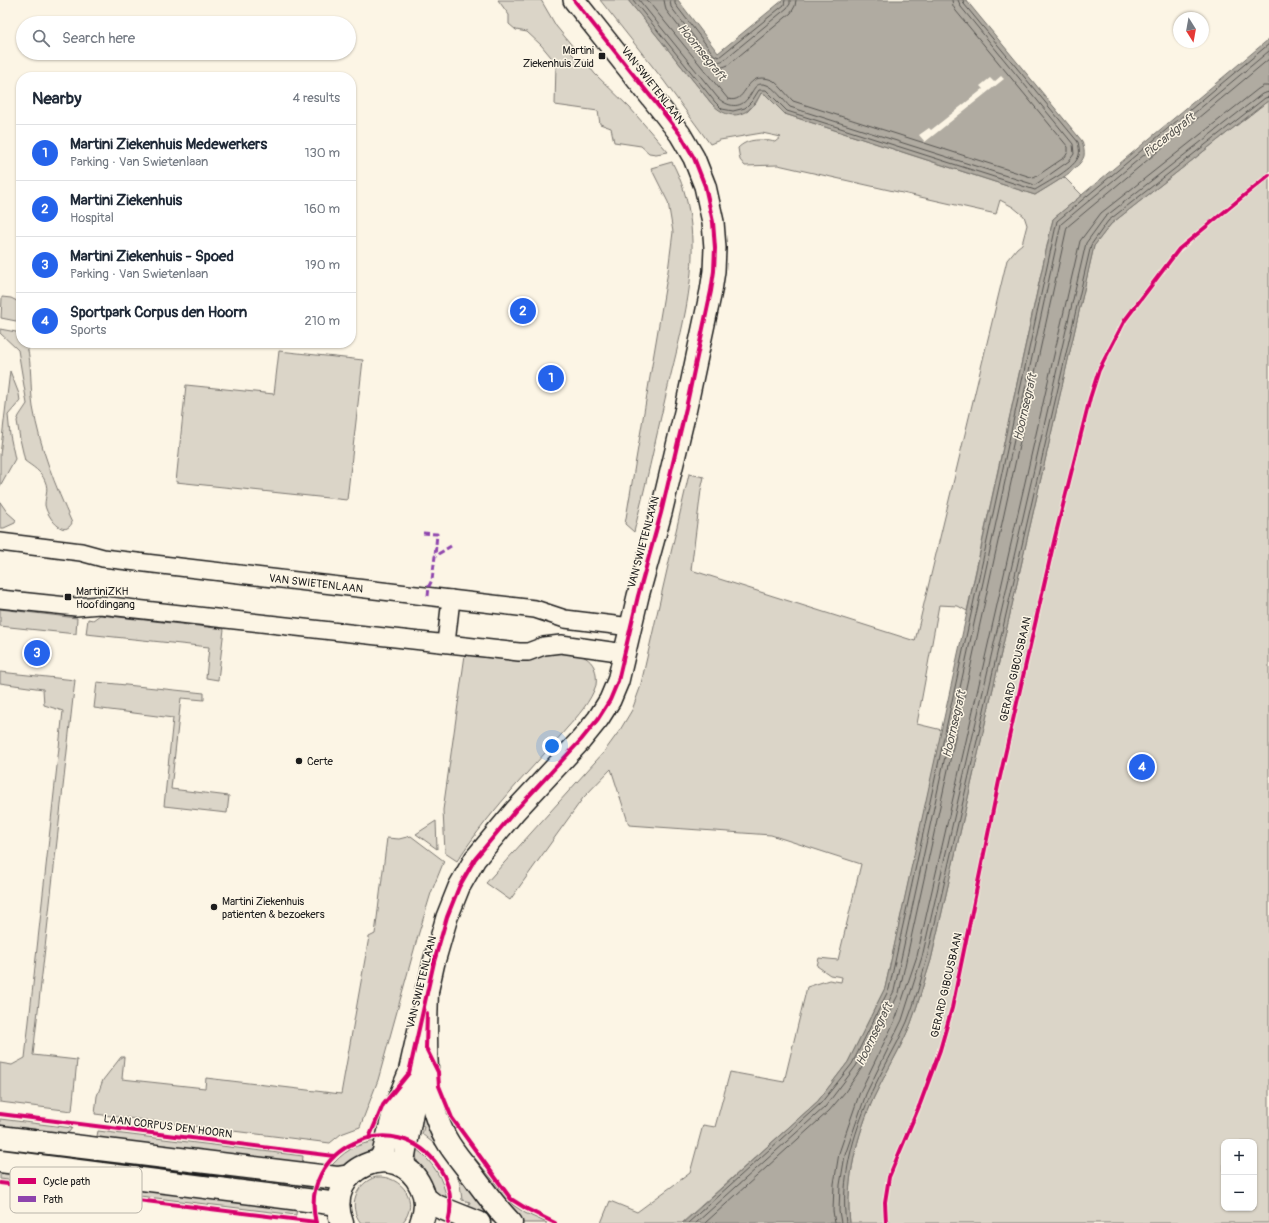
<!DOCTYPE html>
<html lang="en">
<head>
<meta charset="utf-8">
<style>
  :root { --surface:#fff; --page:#f2f2f3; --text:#1f2937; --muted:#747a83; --line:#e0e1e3; --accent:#2563eb }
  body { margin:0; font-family:Pangolin,sans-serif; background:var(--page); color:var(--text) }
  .controls { position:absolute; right:12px; bottom:12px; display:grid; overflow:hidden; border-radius:8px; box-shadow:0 1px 3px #0004 }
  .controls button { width:36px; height:36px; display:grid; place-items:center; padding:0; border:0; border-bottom:1px solid var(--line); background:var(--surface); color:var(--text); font:20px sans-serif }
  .compass { position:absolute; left:1173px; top:12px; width:36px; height:36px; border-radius:50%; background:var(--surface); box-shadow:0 1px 3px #0004; rotate:169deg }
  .you { position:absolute; left:552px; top:746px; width:14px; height:14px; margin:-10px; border:3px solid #fff; border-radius:50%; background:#1a73e8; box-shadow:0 0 0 6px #1a73e833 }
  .badge { display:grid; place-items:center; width:26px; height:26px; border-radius:50%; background:var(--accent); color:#fff; font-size:13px; font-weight:700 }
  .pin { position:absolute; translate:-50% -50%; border:2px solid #fff; box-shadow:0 1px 4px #0006 }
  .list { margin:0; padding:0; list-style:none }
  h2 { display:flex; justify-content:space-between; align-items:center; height:52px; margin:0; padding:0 16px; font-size:17px }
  h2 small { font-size:13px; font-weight:400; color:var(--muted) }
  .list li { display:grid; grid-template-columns:26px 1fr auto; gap:12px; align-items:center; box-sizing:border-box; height:56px; padding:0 16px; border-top:1px solid var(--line) }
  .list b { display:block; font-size:15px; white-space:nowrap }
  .list p { margin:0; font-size:13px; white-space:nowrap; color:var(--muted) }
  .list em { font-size:13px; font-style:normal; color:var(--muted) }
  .icon { flex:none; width:22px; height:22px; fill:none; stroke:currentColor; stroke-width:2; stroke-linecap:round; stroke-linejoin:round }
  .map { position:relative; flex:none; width:1269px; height:1223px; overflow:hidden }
  .search { position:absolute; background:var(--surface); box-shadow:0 1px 3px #0004; left:16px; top:16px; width:340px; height:44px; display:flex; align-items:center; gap:10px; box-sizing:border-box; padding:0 14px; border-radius:22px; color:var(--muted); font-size:15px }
  .panel { position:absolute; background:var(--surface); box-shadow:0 1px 3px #0004; left:16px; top:72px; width:340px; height:276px; border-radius:16px }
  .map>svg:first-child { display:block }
</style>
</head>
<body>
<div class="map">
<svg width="1269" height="1223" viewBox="0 0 1269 1223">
  <rect width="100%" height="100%" fill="#fcf5e5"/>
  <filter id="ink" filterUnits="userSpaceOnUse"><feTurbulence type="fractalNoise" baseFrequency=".025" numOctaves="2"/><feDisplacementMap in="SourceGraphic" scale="8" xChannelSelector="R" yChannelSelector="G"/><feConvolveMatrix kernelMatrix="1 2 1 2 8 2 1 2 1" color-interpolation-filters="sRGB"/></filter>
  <g filter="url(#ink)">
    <path fill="#dbd5c8" stroke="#7c7872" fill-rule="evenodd" d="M498,0h43l15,26 18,22 -4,4 10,10 4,-2 11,14 35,34 38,44 -12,2 -7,-1 -8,-7 -27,-4 -3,-14 -11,-4 -2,-13 -43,-6 1,-42 -15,-18 -14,-13 -11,-2 -7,-6v-9z
      M600,0h28l84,104 35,8 9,-9 5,-10 4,1 20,20 250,81 29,-18 18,18 -29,24 -86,392 -9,-5 -19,-1 -22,119 25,6 -57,258 -37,74 -30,39 -136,122h-81l9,-22 27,11 53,-39 13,-48 12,2 15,-55 54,10 23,-95 22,-7 12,2 1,-5 -12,-2 -13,-9 2,-8 19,2 23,-96 -90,-29 -142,-10 -18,-56 -28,29 -73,102 -24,-17 118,-131 16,-22 12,-20 8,-22 49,-214 15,3 -3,13 -10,80 224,71 92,-381 10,-12 5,-4 5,-19 -3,-9 -11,-9 -13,-7 -4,14 -196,-44 -22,-5 -33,1 -5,-6 -2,-12c10,-10 24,-9 37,-6l6,-5 -19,-4 -42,7 -10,4 -46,-63z
      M1269,100v1123h-419c-5,-42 7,-88 24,-126 12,-25 27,-49 37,-74 8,-21 13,-42 20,-63l163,-714 17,-22zM1224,1142h30v66h-30z
      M672,162c40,75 11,160 -7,237 -10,44 -20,89 -31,133l-9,-8 43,-253 5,-39 -5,-30 -17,-34z
      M2,297l9,1 10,5v19l-20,-4z
      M0,329l16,3 5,4v7h5l1,3c5,19 3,41 6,61 7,41 22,78 39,116 -9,17 -26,-9 -27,-18 0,-9 4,-15 0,-24 -4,-10 -12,-14 -20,-20l-5,-22 -3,-18 2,-5 8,-12 -9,-54 -18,-17z
      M279,351l84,9 -16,140 -171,-18 10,-97 88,9z
      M10,371l9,23 1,7 -12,14 2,20 5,24 -15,27v-31z
      M0,502l7,10 9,8 -1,3 -11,5h-4z
      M0,609l77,9 -1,16 -76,-8z
      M100,615l124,14 -6,51 -12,-2 3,-31 -123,-13 2,-15 5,1z
      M551,650c15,3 35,1 43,17 2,5 3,13 2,18 -5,16 -18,31 -29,43 -16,19 -33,37 -50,56 -22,25 -42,50 -60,77l-12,-8 -2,-43 22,-155 1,-3z
      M0,672l75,8 -42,375 44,5 -5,51 -72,-9v-39l12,2 13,-7 38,-347 -19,-6 -1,-16 -43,-6z
      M97,682l107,11v7l-23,-2 -10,91 58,7 -2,17 -63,-7 9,-88 -79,-10z
      M436,821l1,28 -21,-15z
      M411,836l33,25 -13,32 -14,46 -39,141 -18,47 -19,7 -11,9 -235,-29 2,-18 6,-16 18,-23h3l-2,22 83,9 1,-10 135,16 28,-157 6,-3 12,-96 12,1z
      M421,1086l22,65 -21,-17 2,-7 -7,-3z
      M0,1119l72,9 -3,4 -5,3 -64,-4z
      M98,1131l205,25 -1,10 -204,-27 -1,-3z
      M378,1141c-11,16 -30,26 -49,28 13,-17 28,-26 49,-28z
      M415,1148c18,14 28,30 32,52 -17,-10 -31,-32 -32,-52z
      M474,1157l39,48 12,8 22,10h-24l-10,-6 -45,-56z
      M0,1166l297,38 -1,11 -296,-36z
      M455,1169l42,54 -30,-11 3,-10 -8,-2 -2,-16z
      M376,1177c26,-2 45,25 26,46h-41c-14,-17 -5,-40 15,-46z"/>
    <path fill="#b0aba1" stroke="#75726c" d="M628,0h50l40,53 65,-53h183l116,141c1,4 3,11 2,15 -4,14 -37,31 -49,39l-250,-81 -20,-20 -4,-1c-11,23 -30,30 -49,11z
      M1269,39v61l-158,124 -17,22 -163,714c-7,21 -12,42 -20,63 -10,25 -25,49 -37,74 -17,38 -29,84 -24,126h-167l135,-122 30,-39 37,-74 168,-769z"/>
    <path fill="#fcf5e5" d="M1001,76l3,3 -79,63 -6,-7 10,-7 2,2 52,-41 -3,-3 10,-8 4,4z"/>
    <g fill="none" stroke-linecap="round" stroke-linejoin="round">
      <path stroke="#575551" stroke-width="1" d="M633,0l82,102 7,7 11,2 12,-3 7,-7 7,-11h7l21,21 248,79c11,-7 41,-22 44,-35 1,-3 0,-9 -1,-13l-114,-138 -1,-4
        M639,0l79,98c10,9 22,11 30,0 6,-8 7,-17 19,-13 7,2 17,16 23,22l245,78 34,-24 5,-7 -1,-10 -112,-137 -3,-7
        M647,0l81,99c18,5 16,-21 34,-21 4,0 8,1 12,3 7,6 13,14 19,20l241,77 31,-21 3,-5v-5l-112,-136 -3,-5 -1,-6
        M664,0l2,10 40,52c7,6 14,7 22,3l63,-52 4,-7 1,-6
        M670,0l1,7 39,51c5,4 10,5 15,1l62,-51 3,-4v-4
        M675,0v4l39,51 5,2 65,-52 1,-5
        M688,1223l133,-120 31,-39 37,-75 168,-768 212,-177
        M696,1223l129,-116 31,-41 38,-75 167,-767 208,-173
        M705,1223l124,-112 16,-19 16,-23 38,-76 168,-766 202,-168
        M835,1223l-2,-12 1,-27 5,-31 21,-61 36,-74 21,-62 163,-715 21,-28 157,-124 5,-3h6
        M841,1223l-2,-12 1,-26 5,-30 21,-61 36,-74 20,-63 164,-714 19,-26 157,-123 7,-2
        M846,1223c-6,-43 7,-88 24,-127 11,-25 26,-48 37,-74 8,-20 14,-42 20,-64l164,-713 17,-24 157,-123 4,-1"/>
      <defs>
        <g id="minor">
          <path id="s1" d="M0,542l81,10 22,6 432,51 30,10 66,8"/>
          <path d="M0,599l76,8 24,-2 419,47h9l16,-6 17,-2 64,9"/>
          <path d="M446,643l5,-44"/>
        </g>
        <path id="tertiary" d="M378,1162l5,-9 12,-46 14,-34 25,-111 13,-45 12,-30 16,-28 40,-48 66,-71 17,-21 12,-19 8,-19 20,-85 23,-83 25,-105 25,-117 3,-20 1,-23 -2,-26 -8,-36 -11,-28 -14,-24 -17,-22 -89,-112
          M405,1168l-1,-10 9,-49 -3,-33"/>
        <path id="secondary" d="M427,989c-1,50 -6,105 19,150 7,13 18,25 27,37 12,16 24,33 38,47
          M0,1137l337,41 13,-2
          M0,1161l330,42 8,4
          M425,1198l9,7 45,18
          M342,1223c-21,-55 56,-87 79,-36 6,12 5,24 0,36"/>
      </defs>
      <use href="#minor" stroke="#1c1c1c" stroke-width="20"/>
      <use href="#tertiary" stroke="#1c1c1c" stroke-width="24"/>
      <use href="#secondary" stroke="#1c1c1c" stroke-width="25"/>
      <use href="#minor" stroke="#fcf5e5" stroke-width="17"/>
      <use href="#tertiary" stroke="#fcf5e5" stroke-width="21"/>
      <use href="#secondary" stroke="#fcf5e5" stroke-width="22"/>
      <path stroke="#8e44ad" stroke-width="3" stroke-dasharray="6 3" stroke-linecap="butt" d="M423,533l14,1 -2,22
        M428,596l1,-10 3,-6 3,-24 16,-10"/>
      <defs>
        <path id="cycleway" d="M427,1013l-1,35 12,24 1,14 13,32 59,81 16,10 28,14
          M0,1114l334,42
          M369,1138l14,-33 26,-32 25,-111 13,-45 12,-30 16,-28 40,-48 66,-71 17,-21 12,-19 8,-19 20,-85 23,-83 25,-105 25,-117 3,-20 1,-23 -2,-26 -8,-36 -11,-28 -14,-24 -17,-22 -89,-112
          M0,1183l316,39
          M316,1223c-19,-75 80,-120 123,-56 11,17 14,37 9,56
          M886,1223l-1,-21 4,-25 31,-73 20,-54 12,-42 47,-227 56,-244 35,-139 9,-28 26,-50 54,-71 90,-74"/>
      </defs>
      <use href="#cycleway" stroke="#fcf5e5" stroke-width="6"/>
      <use href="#cycleway" stroke="#d6006c" stroke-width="4"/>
    </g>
  </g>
  <g fill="#1c1c1c" stroke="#fcf5e5" stroke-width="1.5">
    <rect x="598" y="52" width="8" height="8" rx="2"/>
    <rect x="64" y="593" width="8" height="8" rx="2"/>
    <circle cx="299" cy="761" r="4"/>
    <circle cx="214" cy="907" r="4"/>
  </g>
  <g text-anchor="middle" stroke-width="3" stroke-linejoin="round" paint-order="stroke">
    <g font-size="11" fill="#1c1c1c" stroke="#fcf5e5" text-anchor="start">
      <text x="594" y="54" text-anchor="end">Martini<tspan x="594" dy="13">Ziekenhuis Zuid</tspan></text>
      <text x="76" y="595">MartiniZKH<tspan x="76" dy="13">Hoofdingang</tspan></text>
      <text x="307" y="765">Certe</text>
      <text x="222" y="905">Martini Ziekenhuis<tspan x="222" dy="13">patiënten &amp; bezoekers</tspan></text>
    </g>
    <g font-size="11" fill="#1c1c1c" stroke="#fcf5e5">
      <text transform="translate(653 85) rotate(52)" y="4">VAN SWIETENLAAN</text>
      <text transform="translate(643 542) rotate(-75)" y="4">VAN SWIETENLAAN</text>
      <text dy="4" stroke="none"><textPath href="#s1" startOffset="319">VAN SWIETENLAAN</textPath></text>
      <text transform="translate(1015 669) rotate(-77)" y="4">GERARD GIBCUSBAAN</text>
      <text transform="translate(421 982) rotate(-76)" y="4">VAN SWIETENLAAN</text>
      <text transform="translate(946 985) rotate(-77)" y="4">GERARD GIBCUSBAAN</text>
      <text transform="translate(168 1126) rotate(7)" y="4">LAAN CORPUS DEN HOORN</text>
    </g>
    <g font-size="12" font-style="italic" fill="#575551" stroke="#fcf5e5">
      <text transform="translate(702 52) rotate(51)" y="4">Hoornsegraft</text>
      <text transform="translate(1169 135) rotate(-39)" y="4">Piccardgraft</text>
      <text transform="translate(1025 407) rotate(-77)" y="4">Hoornsegraft</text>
      <text transform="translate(954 724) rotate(-77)" y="4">Hoornsegraft</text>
      <text transform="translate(874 1034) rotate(-64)" y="4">Hoornsegraft</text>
    </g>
  </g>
  <rect x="10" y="1167" width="132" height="46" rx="6" fill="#fcf5e5" stroke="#b9b4a9" stroke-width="1"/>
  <rect x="18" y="1178" width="18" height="6" fill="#d6006c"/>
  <rect x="18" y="1196" width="18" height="6" fill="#8e44ad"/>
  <g font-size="11" fill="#1c1c1c">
    <text x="43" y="1185">Cycle path</text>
    <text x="43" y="1203">Path</text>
  </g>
</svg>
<div class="controls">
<button>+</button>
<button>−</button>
</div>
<svg class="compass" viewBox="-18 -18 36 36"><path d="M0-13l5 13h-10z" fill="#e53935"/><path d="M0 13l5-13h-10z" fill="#747a83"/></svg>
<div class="you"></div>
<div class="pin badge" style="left:551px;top:378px">1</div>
<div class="pin badge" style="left:523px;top:311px">2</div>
<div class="pin badge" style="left:37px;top:653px">3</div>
<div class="pin badge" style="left:1142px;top:767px">4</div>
<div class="search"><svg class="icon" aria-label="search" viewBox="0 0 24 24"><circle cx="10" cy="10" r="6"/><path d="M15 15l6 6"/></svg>Search here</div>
<section class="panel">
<h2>Nearby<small>4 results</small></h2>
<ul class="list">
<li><span class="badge">1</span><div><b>Martini Ziekenhuis Medewerkers</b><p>Parking · Van Swietenlaan</p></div><em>130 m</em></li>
<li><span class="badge">2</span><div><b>Martini Ziekenhuis</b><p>Hospital</p></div><em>160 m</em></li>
<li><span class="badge">3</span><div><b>Martini Ziekenhuis - Spoed</b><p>Parking · Van Swietenlaan</p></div><em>190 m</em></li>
<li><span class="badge">4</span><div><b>Sportpark Corpus den Hoorn</b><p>Sports</p></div><em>210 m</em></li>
</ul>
</section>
</div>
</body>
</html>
